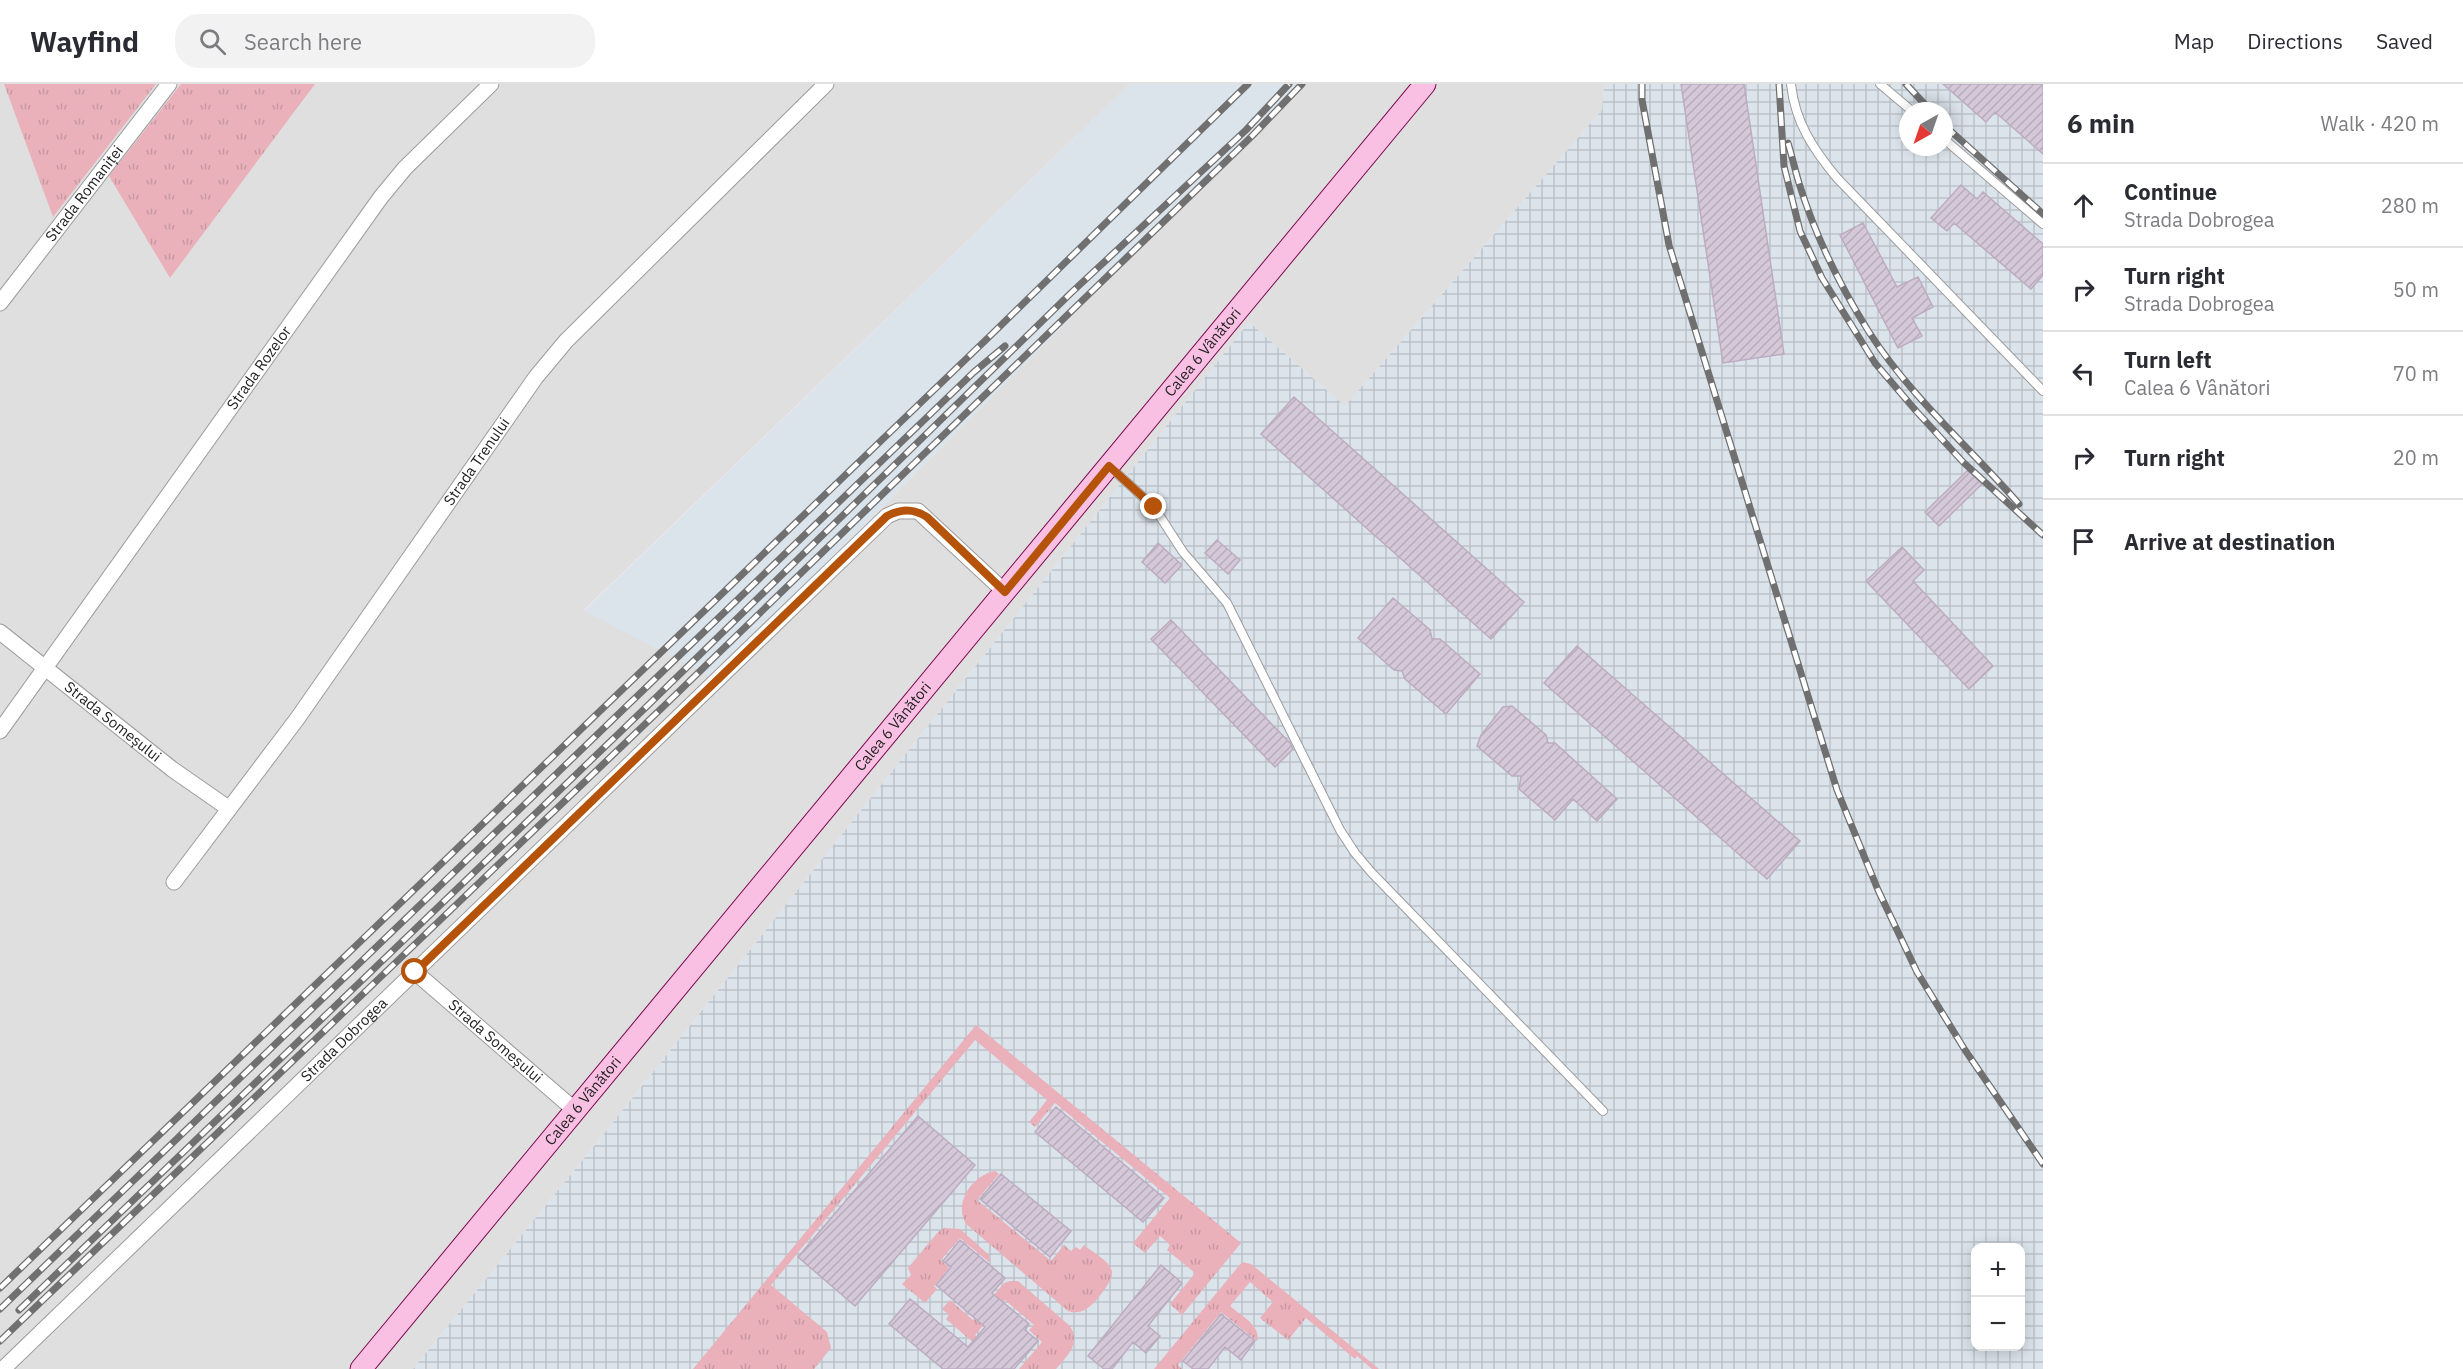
<!DOCTYPE html>
<html lang="en">
<head>
<meta charset="utf-8">
<style>
  :root { --surface:#fff; --page:#f2f2f3; --text:#2b2b33; --muted:#7c7c81; --line:#e1e1e2 }
  body { margin:0; font-family:"IBM Plex Sans",sans-serif; background:var(--page); color:var(--text) }
  .controls { position:absolute; right:18px; bottom:18px; display:grid; overflow:hidden; border-radius:12px; box-shadow:0 3px 15px #0003 }
  .controls button { width:54px; height:54px; display:grid; place-items:center; padding:0; border:0; border-bottom:2px solid var(--line); background:var(--surface); color:var(--text); font:30px sans-serif }
  .compass { position:absolute; left:1899px; top:18px; width:54px; height:54px; border-radius:50%; background:var(--surface); box-shadow:0 3px 15px #0003; rotate:220deg }
  .stop { position:absolute; width:18px; height:18px; margin:-14px; border:4px solid #b45309; border-radius:50%; background:#fff }
  .stop.end { background:#b45309; border-color:#fff; box-shadow:0 2px 6px #0008 }
  .list { margin:0; padding:0; list-style:none }
  h2 { display:flex; justify-content:space-between; align-items:center; height:78px; margin:0; padding:0 24px; font-size:26px }
  h2 small { font-size:20px; font-weight:400; color:var(--muted) }
  .list li { display:grid; grid-template-columns:39px 1fr auto; gap:18px; align-items:center; box-sizing:border-box; height:84px; padding:0 24px; border-top:2px solid var(--line) }
  .list b { display:block; font-size:22px; white-space:nowrap }
  .list p { margin:0; font-size:20px; white-space:nowrap; color:var(--muted) }
  .list em { font-size:20px; font-style:normal; color:var(--muted) }
  .icon { flex:none; width:33px; height:33px; fill:none; stroke:currentColor; stroke-width:2; stroke-linecap:round; stroke-linejoin:round }
  .map { position:relative; flex:none; width:2043px; height:1285px; overflow:hidden }
  header { display:flex; align-items:center; gap:36px; box-sizing:border-box; height:84px; padding:0 30px; background:var(--surface); border-bottom:2px solid var(--line) }
  header strong { font-size:28px }
  nav { display:flex; gap:33px; margin-inline-start:auto; font-size:21px }
  .search { width:420px; height:54px; background:var(--page); display:flex; align-items:center; gap:15px; box-sizing:border-box; padding:0 21px; border-radius:24px; color:var(--muted); font-size:22px }
  main { display:flex }
  aside { flex:1; background:var(--surface) }
  .map>svg:first-child { display:block }
</style>
</head>
<body>
<header>
<strong>Wayfind</strong>
<div class="search"><svg class="icon" aria-label="search" viewBox="0 0 24 24"><circle cx="10" cy="10" r="6"/><path d="M15 15l6 6"/></svg>Search here</div>
<nav><a>Map</a><a>Directions</a><a>Saved</a></nav>
</header>
<main>
<div class="map">
<svg width="2043" height="1285" viewBox="0 0 2043 1285">
  <defs>
    <pattern id="industrial-grid" width="8" height="8" patternUnits="userSpaceOnUse" patternTransform="scale(1.5)"><rect width="8" height="8" fill="#dbe3eb"/><path d="M0 4h8M4 0v8" fill="none" stroke="#bcc2c9"/></pattern>
    <pattern id="grass-tufts" width="24" height="20" patternUnits="userSpaceOnUse" patternTransform="scale(1.5)"><rect width="24" height="20" fill="#eab1bb"/><path d="M3 7l-1-3M5 7V3M7 7l1-3M15 17l-1-3M17 17v-4M19 17l1-3" fill="none" stroke="#c898a0"/></pattern>
    <pattern id="building-hatch" width="6" height="6" patternUnits="userSpaceOnUse" patternTransform="scale(1.5)"><rect width="6" height="6" fill="#d5c9d9"/><path d="M-1 1l2-2M0 6l6-6M5 7l2-2" fill="none" stroke="#b7acba"/></pattern>
  </defs>
  <rect width="100%" height="100%" fill="#f2e9f2"/>
  <path fill="#dfdfe0" d="M0,0h1130l-546,526 129,67 590,-593h301l-2,26 -257,296 -96,-84 -646,813 -190,234h-413z"/>
  <path fill="url(#industrial-grid)" fill-rule="evenodd" d="M1604,0h439v1285h-1630l190,-234 646,-813 96,84 257,-296zM1908,27h36v36h-36zM1976,1164h44v98h-44z"/>
  <path fill="#dbe3eb" d="M1130,0h173l-590,593 -129,-66z"/>
  <path fill="url(#grass-tufts)" d="M4,0h152l-103,133z
    M181,0h134l-145,194 -61,-102z
    M976,941l265,218 -59,72 -12,-11 25,-31 -28,-23 3,-5 -10,-9 -15,17 -12,-10 37,-45 -115,-95 -20,24 -6,-5 18,-22 -72,-60 -204,245 56,47 4,16 -17,21h-121z
    M995,1087l4,3 -22,26 74,61 13,-16 7,6 5,-4 4,3 4,-5c8,7 26,16 28,26 2,9 -18,34 -26,38 -5,4 -13,4 -18,2l-102,-87c-13,-22 7,-49 29,-53z
    M944,1144l16,1 29,26 1,8 -30,-25 -19,22 8,8 -15,18 3,3 -12,14 -23,-19 9,-9 -3,-7 30,-36z
    M1242,1178l9,2 128,105h-7l-15,-13 -2,3 -49,-41 -18,22 -28,-22 13,-16 -23,-20 -20,24c10,9 32,20 27,35l-36,-29 -43,53 4,4h-28z
    M1010,1197h8l52,45c11,18 -2,29 -14,43h-37l23,-27 -13,-12 5,-5 -29,-25 -30,35 21,17 -5,6 -45,-39 3,-4 -7,-6 8,-9 23,20 31,-37z"/>
  <path fill="url(#building-hatch)" stroke="#bdabc3" stroke-width="1.5" d="M1681,0h63l40,270 -61,9z
    M1943,0h100v70l-48,-42 -9,10z
    M1961,101l16,14 6,-7 60,52v31l-12,14 -77,-66 -7,8 -16,-13z
    M1863,139l34,64 21,-10 15,30 -21,11 10,18 -24,12 -58,-113z
    M1294,313l230,205 -33,37 -230,-205z
    M1968,386l14,14 -43,42 -14,-14z
    M1217,456l23,20 -12,14 -23,-21z
    M1158,459l24,22 -17,18 -23,-21z
    M1902,463l22,23 -11,11 80,85 -24,23 -103,-108z
    M1393,514l37,32 2,9h8l40,35 -34,40 -41,-35 -3,-8 -8,-1 -36,-32z
    M1171,536l119,123 3,6 -18,18 -124,-128z
    M1577,562l223,195 -33,38 -223,-196z
    M1512,622l34,29 2,8h7l62,56 -20,22 -24,-22 -18,21 -36,-31 2,-13h-9l-35,-30 4,-11 22,-28z
    M1056,1023l108,91 -21,24 -108,-90z
    M918,1032l57,49 -120,141 -57,-49z
    M1001,1090l70,57 -21,26 -70,-58z
    M960,1156l45,38 -13,15 37,31 -4,6 13,11 -24,28h-71l-54,-45 21,-25 58,48 17,-20 -49,-42 15,-18 -8,-6z
    M1161,1181l21,18 -34,43 12,10 -14,17 -13,-11 -21,27h-8l-16,-13z
    M1221,1230l34,27 -14,19 -16,-13 -17,22h-15l-10,-8z"/>
  <g fill="none" stroke-linecap="round" stroke-linejoin="round">
    <defs>
      <path id="lane" d="M1791,0c4,38 22,65 46,94l206,213
        M1880,0l32,27
        M1944,55l99,85
        M1109,382l45,41 29,45 44,51 113,227 15,23 16,19 232,239"/>
      <g id="street">
        <path id="s1" d="M0,219l169,-219"/>
        <path id="s2" d="M0,548l172,137 56,39"/>
        <path id="s3" d="M0,647l381,-534 24,-29 86,-84"/>
        <path id="s4" d="M174,798l123,-163 239,-342 30,-36 260,-257"/>
        <path id="s5" d="M415,888l161,139"/>
        <path id="s6" d="M3,1285l884,-853 11,-5h20l87,81"/>
      </g>
      <g id="secondary">
        <path id="s7" d="M361,1285l1064,-1285"/>
      </g>
    </defs>
    <use href="#lane" stroke="#9c9c9c" stroke-width="10"/>
    <use href="#street" stroke="#9c9c9c" stroke-width="17"/>
    <use href="#secondary" stroke="#7b074a" stroke-width="23"/>
    <use href="#lane" stroke="#fff" stroke-width="8"/>
    <use href="#street" stroke="#fff" stroke-width="15"/>
    <use href="#secondary" stroke="#f9c0e4" stroke-width="21"/>
    <defs>
      <path id="rail" d="M1642,0v16l27,145 168,545 41,100 39,82 48,78 78,114
        M1779,0l5,82 16,65 22,47 53,85 42,49 46,50 80,73
        M1906,0l25,27
        M1944,41l99,89
        M1788,59c4,13 7,27 11,40 16,52 41,103 70,149 41,64 101,116 150,172
        M0,1204l991,-953 257,-251
        M0,1225l974,-937 31,-26
        M19,1226l621,-597 432,-421 174,-162 43,-46
        M0,1257l665,-636 587,-569 50,-52"/>
    </defs>
    <use href="#rail" stroke="#707070" stroke-width="7"/>
    <use href="#rail" stroke="#fff" stroke-width="4.5" stroke-dasharray="14" stroke-linecap="butt"/>
  </g>
  <g fill="none" stroke-linecap="round" stroke-linejoin="round">
    <path stroke="#b45309" stroke-width="8" d="M415,888l472,-456c14,-7 26,-8 40,1l78,75 104,-126 45,41"/>
  </g>
  <g text-anchor="middle" stroke-width="4.5" stroke-linejoin="round" paint-order="stroke">
    <g font-size="15" fill="#222" stroke="#fff">
      <text dy="5" stroke="none"><textPath href="#s1" startOffset="138">Strada Romaniței</textPath></text>
      <text dy="5" stroke="none"><textPath href="#s7" startOffset="1320">Calea 6 Vânători</textPath></text>
      <text dy="5" stroke="none"><textPath href="#s3" startOffset="446">Strada Rozelor</textPath></text>
      <text dy="5" stroke="none"><textPath href="#s4" startOffset="518">Strada Trenului</textPath></text>
      <text dy="5" stroke="none"><textPath href="#s2" startOffset="144">Strada Someșului</textPath></text>
      <text dy="5" stroke="none"><textPath href="#s7" startOffset="834">Calea 6 Vânători</textPath></text>
      <text dy="5" stroke="none"><textPath href="#s6" startOffset="474">Strada Dobrogea</textPath></text>
      <text dy="5" stroke="none"><textPath href="#s5" startOffset="106">Strada Someșului</textPath></text>
      <text dy="5" stroke="none"><textPath href="#s7" startOffset="348">Calea 6 Vânători</textPath></text>
    </g>
  </g>
</svg>
<div class="controls">
<button>+</button>
<button>−</button>
</div>
<svg class="compass" viewBox="-18 -18 36 36"><path d="M0-13l5 13h-10z" fill="#e53935"/><path d="M0 13l5-13h-10z" fill="#7c7c81"/></svg>
<div class="stop" style="left:415px;top:888px"></div>
<div class="stop end" style="left:1154px;top:423px"></div>
</div>
<aside>
<h2>6 min<small>Walk · 420 m</small></h2>
<ul class="list">
<li><svg class="icon" aria-label="ahead" viewBox="0 0 24 24"><path d="M12 20V5M6 11l6-6 6 6"/></svg><div><b>Continue</b><p>Strada Dobrogea</p></div><em>280 m</em></li>
<li><svg class="icon" aria-label="right" viewBox="0 0 24 24"><path d="M7 20v-9h11M14 6l5 5-5 5"/></svg><div><b>Turn right</b><p>Strada Dobrogea</p></div><em>50 m</em></li>
<li><svg class="icon" aria-label="left" viewBox="0 0 24 24"><path d="M17 20v-9H6M10 6l-5 5 5 5"/></svg><div><b>Turn left</b><p>Calea 6 Vânători</p></div><em>70 m</em></li>
<li><svg class="icon" aria-label="right" viewBox="0 0 24 24"><path d="M7 20v-9h11M14 6l5 5-5 5"/></svg><div><b>Turn right</b></div><em>20 m</em></li>
<li><svg class="icon" aria-label="arrive" viewBox="0 0 24 24"><path d="M6 21V4h12l-3 4 3 4H6"/></svg><div><b>Arrive at destination</b></div></li>
</ul>
</aside>
</main>
</body>
</html>
